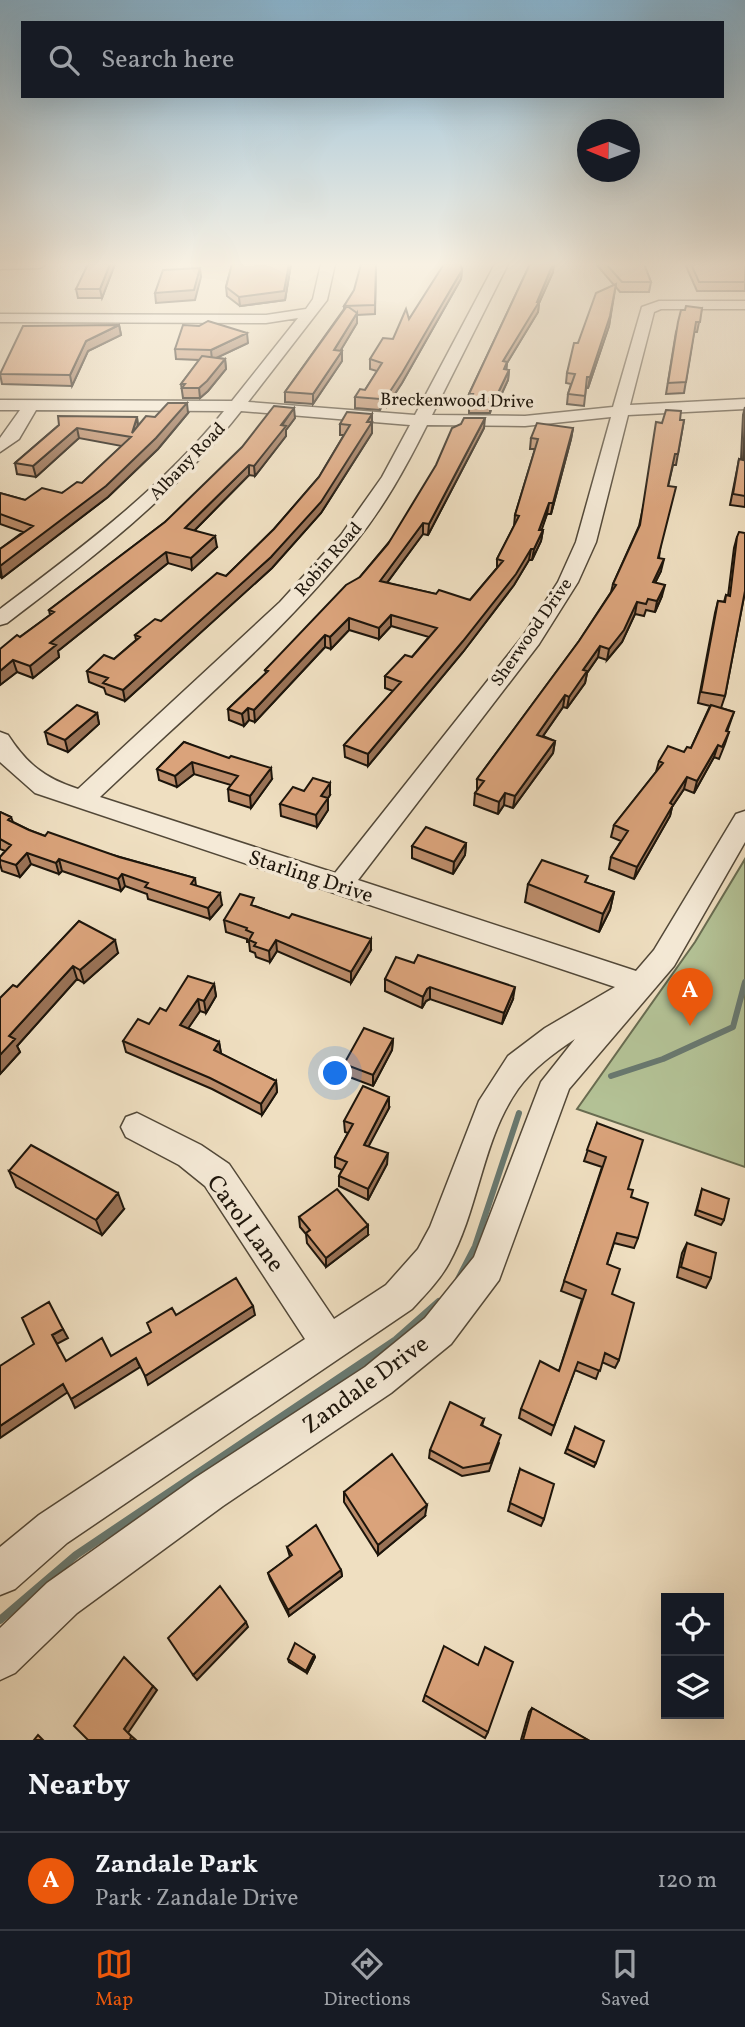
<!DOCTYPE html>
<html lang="en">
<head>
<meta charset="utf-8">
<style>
  :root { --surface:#171b24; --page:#20242c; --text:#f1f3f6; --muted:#9ea1a6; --line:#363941; --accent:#ea580c }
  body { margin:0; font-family:Vollkorn,serif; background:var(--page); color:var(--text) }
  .controls { position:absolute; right:21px; bottom:21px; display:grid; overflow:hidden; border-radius:0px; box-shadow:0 7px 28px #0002 }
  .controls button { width:63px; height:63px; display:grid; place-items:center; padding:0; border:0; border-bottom:2px solid var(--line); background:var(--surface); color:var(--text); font:35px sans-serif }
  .compass { position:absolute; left:577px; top:119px; width:63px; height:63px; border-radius:50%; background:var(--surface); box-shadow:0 7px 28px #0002; rotate:271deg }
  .you { position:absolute; left:336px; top:1074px; width:24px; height:24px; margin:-18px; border:5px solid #fff; border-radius:50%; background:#1a73e8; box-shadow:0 0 0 10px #1a73e833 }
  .badge { display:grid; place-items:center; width:46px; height:46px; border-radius:50%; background:var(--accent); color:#fff; font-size:23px; font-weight:700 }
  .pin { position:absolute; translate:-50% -58px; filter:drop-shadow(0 2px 4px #0008) }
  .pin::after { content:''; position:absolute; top:37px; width:24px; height:21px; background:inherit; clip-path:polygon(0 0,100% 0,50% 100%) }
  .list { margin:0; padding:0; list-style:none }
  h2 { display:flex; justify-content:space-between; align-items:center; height:91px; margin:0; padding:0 28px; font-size:30px }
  h2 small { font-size:23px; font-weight:400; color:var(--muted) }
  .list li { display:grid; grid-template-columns:46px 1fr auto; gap:21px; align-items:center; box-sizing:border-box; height:98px; padding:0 28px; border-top:2px solid var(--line) }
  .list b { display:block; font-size:26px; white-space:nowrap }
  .list p { margin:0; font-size:23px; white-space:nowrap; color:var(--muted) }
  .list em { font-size:23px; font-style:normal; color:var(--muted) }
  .icon { flex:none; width:38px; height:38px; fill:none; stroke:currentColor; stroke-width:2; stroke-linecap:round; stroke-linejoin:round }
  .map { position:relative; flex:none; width:745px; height:1740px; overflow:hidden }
  .search { position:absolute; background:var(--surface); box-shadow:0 7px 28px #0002; left:21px; right:21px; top:21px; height:77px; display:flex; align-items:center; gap:18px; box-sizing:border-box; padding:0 24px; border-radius:0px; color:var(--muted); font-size:26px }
  .sheet { height:189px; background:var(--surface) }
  nav { display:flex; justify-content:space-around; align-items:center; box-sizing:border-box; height:98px; border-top:2px solid var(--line); background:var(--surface); font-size:19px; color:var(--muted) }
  nav a { display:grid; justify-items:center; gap:4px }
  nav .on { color:var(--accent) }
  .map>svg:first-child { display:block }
</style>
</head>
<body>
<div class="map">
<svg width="745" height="1740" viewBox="0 0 745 1740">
  <rect width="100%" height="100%" fill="#efdfc1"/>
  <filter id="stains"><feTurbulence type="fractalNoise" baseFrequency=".00286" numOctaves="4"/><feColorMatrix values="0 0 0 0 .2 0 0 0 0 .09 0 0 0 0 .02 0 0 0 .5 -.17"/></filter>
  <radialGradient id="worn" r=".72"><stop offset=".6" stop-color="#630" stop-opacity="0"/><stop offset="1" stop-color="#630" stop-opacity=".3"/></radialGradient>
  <path fill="#b4c397" stroke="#686c51" stroke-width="2" d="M745,859v308l-168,-58 118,-167z"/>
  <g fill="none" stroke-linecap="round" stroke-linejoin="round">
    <path stroke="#687971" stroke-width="6" d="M611,1076l52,-17 70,-32 12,-45
      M458,1279l17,-33 44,-133"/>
    <path stroke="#687971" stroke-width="8" d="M0,1620l76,-65 320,-215 43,-38"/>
    <defs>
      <path id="minor" d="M0,264h46l-6,4 -40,1z
        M321,264h14l-8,36 -79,102 167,13 80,-151h13l-76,151 93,1 88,-9 29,-100 17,-6h86v8h-84l-7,3 -24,93 115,-6v10l-117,6 -32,127 -18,40 -39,62 -181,236 278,91 18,-21 82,-136 9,-3v31l-71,124 -105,123 -70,191 -48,64 -60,49 -168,113 -146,107 -62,60 -15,7v-52l47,-45 148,-105 170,-111 60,-49 49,-61 67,-175 34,-43c-21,14 -42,29 -57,50 -36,51 -39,120 -69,174 -10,18 -24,32 -37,46l-345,234 -52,46 -15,6v-48l39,-32 266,-176 -100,-153 -26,-21 -53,-28 -5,-10 5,-10 11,-4 64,32 28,19 105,155 52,-34 32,-36 12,-22 49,-126 29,-45 37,-28 70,-41 -580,-194 -35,-31v-30l8,3c19,29 36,43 70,54l202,-187 61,-67 41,-58 28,-52 -169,-14c-66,84 -150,148 -234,212l-7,2v-16c80,-60 161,-120 224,-198l-188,-1 -17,29 -19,13v-14l20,-28h-20v-10l232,1 66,-83 -32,5 -266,-1v-8l266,1 40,-6 7,-10zM611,417l-35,125 -18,40 -35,54 -188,237 -235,-76c86,-82 180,-161 254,-253 30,-37 52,-77 73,-119l98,1z"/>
    </defs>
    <use href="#minor" stroke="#524838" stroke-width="3"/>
    <use href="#minor" fill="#f5ead7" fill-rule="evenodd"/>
  </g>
  <path fill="#bb8c6a" stroke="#1d150b" stroke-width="2" d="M115,264l-13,34h-24l-2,-9z
    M232,264h59l-6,36 -45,6 -13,-10 -1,-9z
    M376,264l-1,50 -18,1v8l-17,28h2v10l-29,43 -28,-2v-10l59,-83v-3z
    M530,264h24l-1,8 -14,31 -1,9 -31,51 -1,7h3l-1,10 -12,26 -4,-1 -2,8h-21v-19z
    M596,264h48l7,18 -2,10h-29l-5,-6 -6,40 -21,62h-2l-2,18 -17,-2 1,-10 3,-10 -5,-1 1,-10 11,-30 36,-58z
    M685,264h60v27h-48z
    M462,270l-1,9 -59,104 -15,23 -5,-1 -2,5 -25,-2v-11l10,-7 12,-19 -7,-2v-10l23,-20 16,-20z
    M702,308l-5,24h-3l-10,61 -18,1 10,-62 9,-22z
    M119,325l2,10 -33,16 -16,35 -70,-2 -2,-10z
    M248,343l-32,15 9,1 1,10 -18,22 -8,7h-17l-2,-14 18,-24 -23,-1 -1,-10z
    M745,407v100l-15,-2 7,-35 2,-11 2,1 2,-45z
    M188,413l-30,36 -50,48 -106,81 -2,-1v-28l23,-17 -23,-8v-31l25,7 37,-7 20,-10 40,-37 -43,-8 -43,39 -19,-3 -2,-11 44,-38 78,-8 1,9 17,-9z
    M295,418l-9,12v6l-31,40 -6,-1 -55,56 23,16 -25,23 -24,-7 -110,88 1,6 -26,21 -16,-6 -17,13 20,-48 30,-22 -1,-5 116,-88z
    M680,420h4l-8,45h-3l-5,21 -9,72 2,13 -6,12 7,13 -7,16 -9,-2 -2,6 -9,-2 -13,28 -15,18 -9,-3 -11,16 -2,10 -18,25 -4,-1 -20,29 12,5 -2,12 -40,55 -9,-3 -6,9 -24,-9 1,-12 2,-2v-12l102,-138 32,-49 2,-8 26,-58 23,-103z
    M372,422v11l-51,80 -49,55 -147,133 -19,-7 -2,-6 -15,-6 -2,-11 27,-12 22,-19 -1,-5 26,-14 65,-45 48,-47 45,-52 25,-42h-4v-11z
    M484,428l-56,107 -5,-1 -36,49 49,11 34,6 27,-32v-9l17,-33 1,-11 20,-66h-5l1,-11 42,-10 -2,11 -20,75h-4l-6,16h2l-2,11 -9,19h-3l-15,25 -51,67 -95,114 -23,-9 -1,-12 49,-54 -8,-3v-12l27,-19 17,-20 -38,-11 -12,13 -30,-9 -18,19 -6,-2 -70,75 -6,-2 -5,6 -15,-6 -1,-11 38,-36 -1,-3 95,-93z
    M745,533v64h-1l-19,99 -4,12 13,4 -7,20h2l-4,12 -6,15 -5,-2 -20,36 -10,-4 -12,18 -2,9 -36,63 -25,-10 2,-12 10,-16 -10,-4 3,-12 42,-53 3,-11 25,-9 7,-4 19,-42 -12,-3 17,-90 3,-12 6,1 2,-7 2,1 6,-48 3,-11z
    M97,713l2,11 -31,28 -20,-8 -3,-12z
    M184,742l88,37 -21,29 -22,-7 -1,-12 3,-4 -37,-11 -17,13 -18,-7 -2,-11z
    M304,791l26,4 -2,3v12l-11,17 -36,-11 -1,-12z
    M0,812l11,5 2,5 16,8 16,6 150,42 1,8 26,19 -12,14 -62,-20 -1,-5 -22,-8 -4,5 -59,-20 -3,3 -28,-10 -11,13 -18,-6 -2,-7v-7l5,-6 -5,-2z
    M466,843l-1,12 -12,19 -41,-16v-12z
    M587,883l27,9 -4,18 -11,22 -74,-30 3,-18z
    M255,906l116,44 -20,33 -74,-32 -7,11 -14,-5 -1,-4 -5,-2 -1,-9h-2v-3l-21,-7 -2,-12z
    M79,921l39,32 -34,30 -7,-4 -60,67 3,6 -20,22 17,-87z
    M385,979l128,20 -11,25 -72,-25 -4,2 -4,7 -37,-17z
    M214,984l2,12 -10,17 -6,-2 -12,17 31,14 2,12 55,27 1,11 -15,23 -50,-26 -86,-37 -3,-11 26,-17 17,-13z
    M393,1039l-1,11 -19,36 -29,-11v-11z
    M389,1108l-21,38 19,18 -19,36 -29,-14v-10l3,-6 -7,-3v-10l13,-24 -3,-1 -1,-11z
    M597,1123l31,66 3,8 7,41 -4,10 -20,-5 -7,21 5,30 7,66 -4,8 -13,-6 -6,17 -21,-9 -24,65 -32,-17 2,-9 38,-38 23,-72 -21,-8 41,-124 -18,-6z
    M9,1171l115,38 -22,26 -86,-48z
    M702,1189l22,31 -3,5 -26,-10z
    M299,1217l69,18 -42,32 -19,-24 -1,-9 -6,-7z
    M687,1243l24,35 -5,10 -29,-11 5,-24z
    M484,1419l-2,7 17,17 -10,28 -27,5 -33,-18 1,-8z
    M575,1427l21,36 -2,4 -29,-14z
    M520,1469l24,50 -3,7 -33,-15z
    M344,1492l81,24 -47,39 -34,-53z
    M287,1547l54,23 1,6 -53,40 -19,-37 -2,-6 22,-16z
    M314,1655l1,2 -8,16 -18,-11 -1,-3z
    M478,1665l10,67 -3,6 -62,-37 2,-6z
    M532,1708l56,32h-67l8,-28z"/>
  <path fill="#997256" stroke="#1d150b" stroke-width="2" d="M110,264h5l-13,34 -2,-9z
    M289,264h2l-6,36 -45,6 -1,-9z
    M553,264v8l-14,31 -1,9 -31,51 -1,9 -3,8v-19l34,-59z
    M200,268l1,9 -6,23 -39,3 -1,-10z
    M462,270l-1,9 -59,104 -15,23v-10z
    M616,284l-7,42 -21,62 2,-11z
    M357,313v10l-22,37 -1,-10z
    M119,325l2,10 -33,16 -16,35 -2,-11 16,-34z
    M247,333l1,10 -36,17 -1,-10z
    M342,351v10l-29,43v-10z
    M225,359l1,10 -18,22 -8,7 -1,-10z
    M509,370l-1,10 -12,26 1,-11z
    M382,395v10l-2,5v-11z
    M493,395l-1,10 -2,8v-11z
    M187,403l1,10 -30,36 -50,48 -106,81 -2,-12z
    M294,408l1,10 -9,12v6l-31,40 -1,-10z
    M372,414v19l-51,80 -49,55 -147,133 -2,-11 148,-133 96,-135z
    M137,417l1,11 -6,5z
    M485,418l-1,10 -56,107 1,-11z
    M77,428l2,10 -43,39 -3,-11z
    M573,428l-2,11 -20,75 2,-11z
    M249,465v10l-63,64 -1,-11z
    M549,503l-2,11 -9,27 1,-11z
    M423,523v11l-43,58v-11z
    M543,530l-2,11 -9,19 2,-11z
    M215,536l2,11 -25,23 -1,-12z
    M531,549l-2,11 -15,25 -51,67 -95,114v-12z
    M166,552l2,11 -110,88 1,6 -26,21 -3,-12 20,-23z
    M664,559l-3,12 -11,22 3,-11z
    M665,585l-3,11 -7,16 2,-11z
    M637,602l-2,12 -13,28 -15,18 2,-11z
    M391,615v11l-12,13v-11z
    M349,618v12l-18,19 -1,-12z
    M325,635v12l-70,75 -1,-12z
    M600,646l-2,11 -11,16 -2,10 -18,25 2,-11 14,-27z
    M13,660l4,12 -17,13v-14z
    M565,695l-2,12 -27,39 1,-11z
    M248,708l1,12 -5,6 -2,-12z
    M97,713l2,11 -31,28 -3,-12z
    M555,741l-2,12 -40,55 2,-12z
    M718,745l-4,12 -20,36 3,-12z
    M192,762l2,12 -17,13 -2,-11z
    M271,768l1,11 -21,29 -1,-12z
    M687,777l-3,12 -12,18 -2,9 -36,63 3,-12 33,-64z
    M330,783v12l-2,3v12l-11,17 -1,-12 5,-19z
    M505,793l-1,12 -6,9 1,-12z
    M466,843l-1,12 -12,19 1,-12z
    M27,853l4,11 -11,13 -4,-12z
    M59,859l3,12 -3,3 -3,-11z
    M122,874l3,12 -4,5 -3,-12z
    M614,892l-4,18 -11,22 4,-18z
    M220,893l2,12 -12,14 -2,-11z
    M371,939v11l-20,33v-11z
    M115,940l3,13 -34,30 -4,-13z
    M276,940l1,11 -7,11 -1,-11z
    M73,966l4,13 -60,67 3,6 -20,22v-19l9,-19z
    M214,984l2,12 -10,17 -2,-12z
    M430,987v12l-4,2 -4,7 1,-11 4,-8z
    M515,987l-2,12 -11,25 2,-11z
    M198,999l2,12 -17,25 -3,-11z
    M393,1039l-1,11 -19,36v-11z
    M219,1042l2,11 -5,9 -2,-12z
    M276,1081l1,11 -15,23 -1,-11z
    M389,1097v11l-25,47v-10z
    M388,1153l-1,11 -19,36v-11z
    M118,1193l6,16 -22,26 -6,-15z
    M368,1225v10l-42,32v-9z
    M253,1306l2,9 -107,70 -3,-9z
    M63,1329l5,9 -11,6 -5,-9z
    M136,1358l4,9 -65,41 -4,-9z
    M63,1384l5,8 -68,46v-12z
    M427,1505l-2,11 -47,39v-10z
    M341,1570l1,6 -53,40 -1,-6z
    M246,1622l2,5 -51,53 -4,-5z
    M314,1655l1,2 -8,16 -1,-2z
    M153,1686l4,4 -29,43 8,7h-6l-6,-11z"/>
  <path fill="#daa37b" stroke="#1d150b" stroke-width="2" d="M88,264h22l-10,25h-24z
    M232,264h57l-5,27 -45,6 -13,-10z
    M361,264h15l-1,41 -31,1 10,-16z
    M444,264h17l1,6 -60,103 -15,23 -5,-1 -2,4 -25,-2 5,-8 5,1 17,-27 -12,-4 13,-21 10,1 13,-30 3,10z
    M530,264h23l-16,38h2l-36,59 4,1 -3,7 5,1 -12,25h-4l-3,7h-20l3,-8h-4z
    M606,264h38l7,18h-29z
    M691,264h54v18h-46z
    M200,268l-6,22 -39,3 8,-23z
    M616,284l-6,32 -20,61h-3l-2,19 -17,-2 7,-20 -8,-1 7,-30h4l18,-50z
    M347,306l10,7 -23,37 8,1 -29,43 -28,-2z
    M686,306l16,2 -2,14h-4l-10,60 -18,1 10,-61 3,-12h4z
    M208,321l39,12 -36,17 -36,-1 8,-24 16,1z
    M119,325l-33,16 -16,34 -70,-1 23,-48z
    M202,356l23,3 -18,22 -8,7h-17l3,-4h-4z
    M168,403h19l-31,35 -50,48 -106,80v-17l33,-23 -33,-12v-21l25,7 17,-12 20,5 15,-11 5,1 49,-46 -54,-9 -44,38 -18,-3 44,-38 -1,-9 79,1 -5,16 14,-17 9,1z
    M274,406l20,2 -13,17 5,1 -32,40 -5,-1 -64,63 30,8 -24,22 -25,-6 -116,91 6,2 -26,21 -17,-6 -13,11v-22l17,-14 3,2 34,-25 -5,-2 116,-88 77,-75z
    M666,410l15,1 -1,9h4l-6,34h-3l-7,32 8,1 -18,71 6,1 -11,23 12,3 -8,16 -9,-2 -2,5 -9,-2 -13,28 -15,19 -9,-3 -17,24 4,1 -18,26 -4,-2 -28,40 18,6 -40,55 -10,-3 -6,9 -24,-9 9,-12 -7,-2 102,-138 37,-56 -3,-1 27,-59 16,-103 6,1z
    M347,412l25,2 -5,8h5l-51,80 -50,55 -148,133 -20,-7 5,-5 -21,-7 17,-16 10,4 26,-22 -5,-2 20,-16 6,2 56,-48 9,3 48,-47 45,-52 31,-52 -10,-1z
    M464,418h21l-56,106 -6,-1 -43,58 56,13 3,-4 31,10 33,-39 -6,-2 22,-43 -4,-1 23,-76 -7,-1 6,-15 36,5 -20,75h-4l-10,27h4l-9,19h-3l-15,25 -53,67 -95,113 -24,-9 57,-63 -16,-6 20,-21 7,2 25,-29 -46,-13 -12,13 -30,-10 -19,19 -5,-2 -71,75 -6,-2 -6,6 -14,-5 40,-38 -3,-1 81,-85 14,-8 28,-33 48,-79 16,-37 9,-4z
    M745,418v78l-12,-2 6,-35 4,1z
    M739,532l6,1v58l-20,105 -24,-4 17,-91 7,1 1,-7 4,1 7,-59z
    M77,705l20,8 -32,27 -20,-8z
    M711,705l23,7 -8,19 3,1 -7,15 -4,-2 -21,36 -10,-4 -17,26 3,2 -36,62 -26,-10 17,-26 -14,-6 49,-62 -4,-2 9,-15 16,6 3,-5 4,1z
    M184,742l45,16 2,-2 40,12 -21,28 -22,-7 10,-13 -46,-14 -17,14 -18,-7z
    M313,778l17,5 -9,13 7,2 -12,17 -36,-11 13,-17 11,4z
    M0,812l11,5 -3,3 21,10 16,6 3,-4 71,25 76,21 -4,6 29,9 -12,15 -63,-21 3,-4 -26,-9 -4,5 -59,-20 -3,4 -29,-10 -11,12 -16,-5v-3l11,-12 -11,-6z
    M426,827l40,16 -12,19 -42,-16z
    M542,860l46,16 -3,6 29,10 -11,22 -75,-30z
    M240,894l14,4 -3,7 38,13 3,-4 79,25 -20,33 -75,-32 -7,11 -15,-5 2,-3 -7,-3 4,-7 -7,-3 1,-2 -23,-8z
    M79,921l36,19 -35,30 -7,-4 -64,70 6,3 -15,16v-57l13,-13 4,2z
    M418,955l97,32 -11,26 -74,-26 -3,2 -4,8 -38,-18 11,-22 18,6z
    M188,976l26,8 -10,17 -6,-2 -18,26 39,17 -5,8 62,31 -15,23 -51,-26 -87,-37 15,-22 11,5 11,-16 6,3z
    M364,1028l29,11 -20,36 -29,-11z
    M363,1086l26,11 -25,48 24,8 -20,36 -29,-13 8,-14 -12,-5 18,-33 -9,-3z
    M597,1123l46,17 -15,49 5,1 -2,7 17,6 -10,35 -21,-5 -10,31 13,5 -8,25 22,9 -15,57 -14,-7 -5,18 -22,-9 -24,64 -33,-17 19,-48 19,10 27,-81 -22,-9 42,-124 -19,-7z
    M31,1145l87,48 -22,27 -87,-49z
    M337,1189l31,36 -42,33 -20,-25 4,-3 -11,-13z
    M702,1189l27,10 -5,21 -27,-10z
    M687,1243l29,10 -5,25 -30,-11z
    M236,1278l17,28 -108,70 -9,-18 -65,41 -8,-15 -63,42v-60l34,-22 -12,-26 27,-16 14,27 -11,6 14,26 36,-23 9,18 40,-24 -4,-9 25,-15 4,7z
    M450,1402l34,17 -3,6 20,10 -11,28 -27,5 -33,-18z
    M575,1427l29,14 -8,22 -29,-14z
    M392,1454l35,51 -49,40 -34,-53z
    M520,1469l34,15 -10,35 -34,-16z
    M316,1525l25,45 -53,40 -20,-37 24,-18 -5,-8z
    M220,1586l26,36 -53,53 -25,-37z
    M295,1643l19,12 -8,16 -18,-12z
    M444,1646l34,19 7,-18 28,15 -25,70 -63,-37z
    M124,1657l29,29 -29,43 7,7 -1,4h-42l-14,-14z
    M532,1708l56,32h-65z
    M38,1735l5,5h-9z"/>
  <linearGradient id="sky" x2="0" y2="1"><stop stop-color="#89b7d4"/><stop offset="0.52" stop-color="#f8f1e3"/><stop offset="1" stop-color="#f8f1e3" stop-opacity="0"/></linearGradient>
  <rect width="745" height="508" fill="url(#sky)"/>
  <g text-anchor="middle" stroke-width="7" stroke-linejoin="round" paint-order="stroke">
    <g font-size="18" fill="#1d150b" stroke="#f5ead7">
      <text transform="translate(457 400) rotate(1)" y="6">Breckenwood Drive</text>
      <text transform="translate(187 461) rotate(-46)" y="6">Albany Road</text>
      <text transform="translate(328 559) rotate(-49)" y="6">Robin Road</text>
      <text transform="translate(531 632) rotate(-55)" y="6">Sherwood Drive</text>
    </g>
    <g font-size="21" fill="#1d150b" stroke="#f5ead7">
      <text transform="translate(311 876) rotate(18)" y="7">Starling Drive</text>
    </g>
    <g font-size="24" fill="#1d150b" stroke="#f5ead7">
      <text transform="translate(246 1223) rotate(54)" y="8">Carol Lane</text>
      <text transform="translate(365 1384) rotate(-36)" y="8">Zandale Drive</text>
    </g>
  </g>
  <rect width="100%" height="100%" filter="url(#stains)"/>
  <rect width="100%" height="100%" fill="url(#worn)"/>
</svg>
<div class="controls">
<button><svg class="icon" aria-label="locate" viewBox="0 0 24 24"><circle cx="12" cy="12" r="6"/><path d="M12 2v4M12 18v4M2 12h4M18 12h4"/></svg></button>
<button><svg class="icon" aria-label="layers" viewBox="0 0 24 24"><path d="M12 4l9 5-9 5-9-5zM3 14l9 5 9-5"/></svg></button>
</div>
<svg class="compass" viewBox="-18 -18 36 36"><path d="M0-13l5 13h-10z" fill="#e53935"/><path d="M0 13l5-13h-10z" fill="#9ea1a6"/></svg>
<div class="you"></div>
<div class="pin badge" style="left:690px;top:1026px">A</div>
<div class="search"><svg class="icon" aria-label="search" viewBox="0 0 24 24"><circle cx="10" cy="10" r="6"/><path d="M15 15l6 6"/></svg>Search here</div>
</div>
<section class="sheet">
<h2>Nearby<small></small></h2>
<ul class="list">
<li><span class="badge">A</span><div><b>Zandale Park</b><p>Park · Zandale Drive</p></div><em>120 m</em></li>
</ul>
</section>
<nav>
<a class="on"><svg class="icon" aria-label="map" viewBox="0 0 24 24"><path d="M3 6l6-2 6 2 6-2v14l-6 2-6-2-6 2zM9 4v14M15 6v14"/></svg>Map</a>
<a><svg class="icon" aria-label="directions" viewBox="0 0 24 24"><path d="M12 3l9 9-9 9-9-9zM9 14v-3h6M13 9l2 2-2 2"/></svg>Directions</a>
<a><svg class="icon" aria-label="saved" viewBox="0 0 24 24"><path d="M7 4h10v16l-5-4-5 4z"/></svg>Saved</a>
</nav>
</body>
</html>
